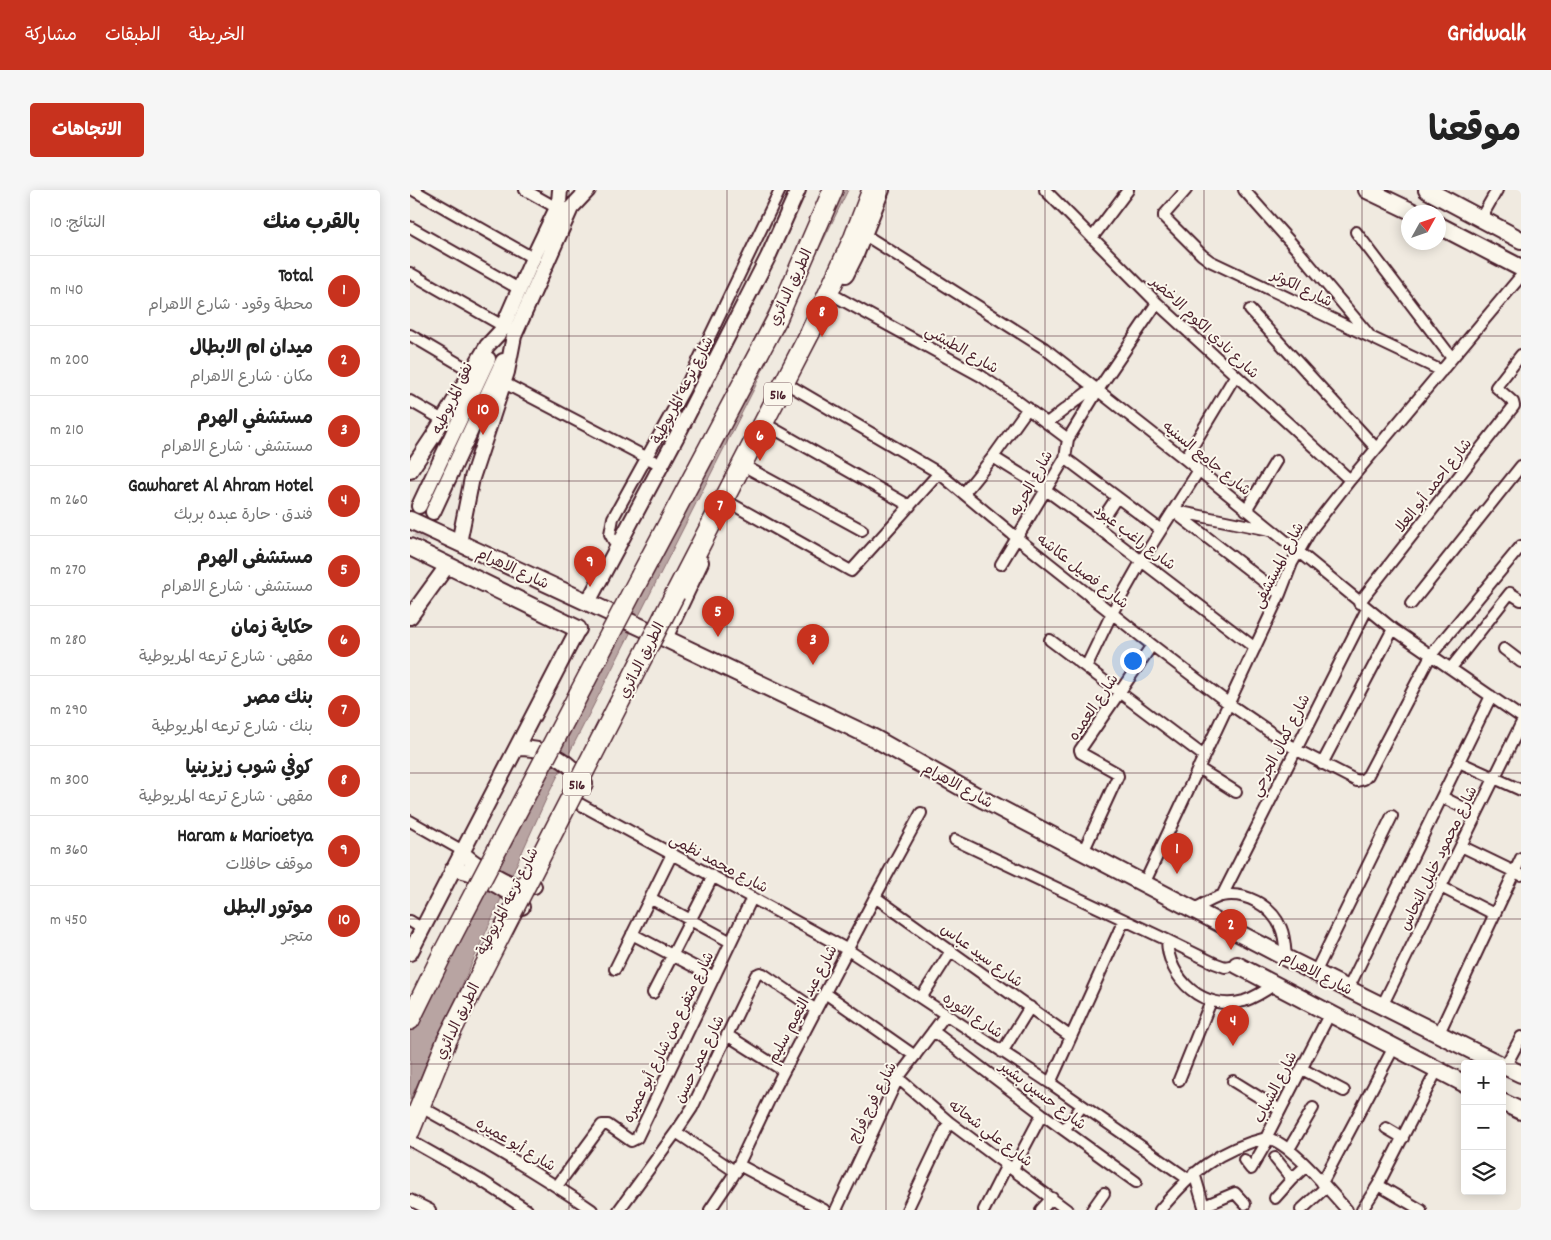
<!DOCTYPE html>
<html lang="ar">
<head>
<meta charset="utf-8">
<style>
  :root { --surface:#fff; --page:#f6f6f6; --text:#222; --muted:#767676; --line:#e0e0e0; --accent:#c8321e }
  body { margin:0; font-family:Dekko,"Playpen Sans Arabic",sans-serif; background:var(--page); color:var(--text); direction:rtl }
  .controls { position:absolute; right:15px; bottom:15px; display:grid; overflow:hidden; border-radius:5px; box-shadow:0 2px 12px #0003 }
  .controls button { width:45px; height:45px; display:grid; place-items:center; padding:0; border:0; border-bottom:1px solid var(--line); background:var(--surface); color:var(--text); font:25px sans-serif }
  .compass { position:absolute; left:991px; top:15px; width:45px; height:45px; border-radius:50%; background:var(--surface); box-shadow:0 2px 12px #0003; rotate:50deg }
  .you { position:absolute; left:722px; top:470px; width:18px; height:18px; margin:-12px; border:4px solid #fff; border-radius:50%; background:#1a73e8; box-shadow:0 0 0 8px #1a73e833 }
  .badge { display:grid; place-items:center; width:32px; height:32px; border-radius:50%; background:var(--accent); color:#fff; font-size:16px; font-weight:700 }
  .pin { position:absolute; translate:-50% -41px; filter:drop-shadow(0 1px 2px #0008) }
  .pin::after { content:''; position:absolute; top:26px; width:18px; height:15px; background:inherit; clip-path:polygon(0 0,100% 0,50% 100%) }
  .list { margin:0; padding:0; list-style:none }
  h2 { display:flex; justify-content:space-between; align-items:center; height:65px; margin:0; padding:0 20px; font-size:21px }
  h2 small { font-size:16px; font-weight:400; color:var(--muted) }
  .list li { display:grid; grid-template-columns:32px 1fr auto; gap:15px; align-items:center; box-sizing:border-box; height:70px; padding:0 20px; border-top:1px solid var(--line) }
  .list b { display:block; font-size:19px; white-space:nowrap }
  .list p { margin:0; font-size:16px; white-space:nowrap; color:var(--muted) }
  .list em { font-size:16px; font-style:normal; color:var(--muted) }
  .icon { flex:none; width:28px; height:28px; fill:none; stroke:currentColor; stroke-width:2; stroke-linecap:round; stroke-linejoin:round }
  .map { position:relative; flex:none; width:1111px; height:1020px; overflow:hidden; direction:ltr; border-radius:5px }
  header { display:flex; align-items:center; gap:30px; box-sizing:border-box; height:70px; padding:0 25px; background:var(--accent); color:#fff }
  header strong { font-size:24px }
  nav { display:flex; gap:28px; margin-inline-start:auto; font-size:18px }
  .intro { display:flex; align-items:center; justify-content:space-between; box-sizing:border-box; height:120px; padding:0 30px }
  h1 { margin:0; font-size:35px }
  .button { padding:12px 22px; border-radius:5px; background:var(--accent); color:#fff; font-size:18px; font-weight:700 }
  main { display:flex; gap:30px; padding:0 30px }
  aside { flex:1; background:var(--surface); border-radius:5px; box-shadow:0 2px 12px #0003 }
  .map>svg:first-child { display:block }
</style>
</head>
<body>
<header>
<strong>Gridwalk</strong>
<nav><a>الخريطة</a><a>الطبقات</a><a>مشاركة</a></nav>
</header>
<div class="intro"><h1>موقعنا</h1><a class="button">الاتجاهات</a></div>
<main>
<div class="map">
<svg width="1111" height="1020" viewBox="0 0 1111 1020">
  <rect width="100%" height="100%" fill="#f0eae0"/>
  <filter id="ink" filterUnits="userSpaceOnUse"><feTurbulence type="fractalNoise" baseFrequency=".02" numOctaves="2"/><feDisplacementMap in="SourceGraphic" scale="10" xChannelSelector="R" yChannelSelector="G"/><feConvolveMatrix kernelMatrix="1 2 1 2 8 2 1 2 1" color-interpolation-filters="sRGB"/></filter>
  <g filter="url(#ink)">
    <path fill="#b8a4a2" stroke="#8c6f72" d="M419,0h19l-48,98 -45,99 -208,410 -137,303v-83l360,-709 39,-71z"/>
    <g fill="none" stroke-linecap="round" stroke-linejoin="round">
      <path stroke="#cfc1bc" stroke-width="14" stroke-dasharray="14 7" stroke-linecap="butt" d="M0,368l20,-40"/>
      <defs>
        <path id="street" d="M3,0l120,68
          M115,0l32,18
          M635,0l112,113 193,177
          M776,0l-22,25v2l38,38 8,6 232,110
          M834,0l56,63 69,82
          M1071,28l16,-28
          M0,37l109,62
          M946,42l96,126
          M455,45l179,113 141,111 208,170 128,88
          M682,48l36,-48
          M0,83l93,53
          M425,106l146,80 31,21 56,42
          M840,120l126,138
          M0,145l61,36
          M94,193l157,82
          M379,195l150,88 78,65 135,107 76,58 67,46 62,32 7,-2 4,-4 63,-120 90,-109
          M0,211l33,19
          M637,233l47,-36
          M359,236l141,80
          M583,267l53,33 51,37 158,121
          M655,268l96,72
          M775,269l50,-83
          M338,278l114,62
          M554,303l29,-36 35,-49
          M320,313l121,68 88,-98
          M836,320l30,-49
          M763,321l107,83
          M766,321l94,19
          M687,337l20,-30
          M207,357l-7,-13 3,-16 71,-128 96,-200
          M591,374l64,-106 3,-19 30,-49 59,-87
          M949,413l155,-197 -1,-4 -17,-15 25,-32
          M1001,414l110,-138
          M640,450l154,116
          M1094,459l17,13
          M676,477l26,-54 30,-53 57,-90
          M1041,478l59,-75 11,7
          M1049,572l62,28
          M912,574l71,-135
          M788,578l38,24
          M1032,607l34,17
          M166,612l272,148 202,133 138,96
          M0,631l53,30
          M545,650l212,100 47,23 11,4 12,-2
          M1051,656l60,29
          M673,662l35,-76 -1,-3 -36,-20 -1,-3 72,-105
          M734,694l136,-290 12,-31 19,-33 39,-50 171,-204
          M1031,697l53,27
          M812,706l145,-287
          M465,707l196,140
          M240,708l81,44
          M783,720c9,-5 18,-11 28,-14 24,-5 50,9 60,32 4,9 4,20 5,30
          M0,731l13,8
          M222,744l82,43
          M757,750c1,40 37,72 77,61 12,-4 21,-10 31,-17
          M205,779l57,-115
          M905,783l77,-157
          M938,799l143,-293
          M243,803l60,-117
          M415,803l90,63
          M511,808l30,-47
          M972,816l139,-282
          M523,841l109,83 94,68
          M1029,843l82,-175
          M317,845l57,36
          M592,862l28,-45
          M1095,877l16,-30
          M892,879l42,22
          M488,888l51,44 118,88
          M769,890l32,-79
          M823,891l47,29
          M640,893l74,-163
          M13,918c58,32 115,65 169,102
          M976,938l17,10
          M654,940l18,-24
          M266,942l60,40
          M856,948c24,3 64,54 81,72
          M1,951l71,40 45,29
          M879,959l24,-41
          M865,968l17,21
          M834,970l7,9 18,-31
          M329,975l85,45
          M603,979l29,-55
          M784,983l11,37
          M912,993l72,-136
          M968,995l43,25
          M147,996l45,-61h6l23,16 6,-3 115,-240
          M865,1008l17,-19 14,-13
          M0,1010l20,10
          M794,1016l31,-13 10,11
          M209,1020l57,-78 16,-24 64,-133 4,-2 3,1 53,36
          M300,1020l23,-34 39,-82 103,-197 46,-84
          M426,1020l62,-132 48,-64
          M497,1020l42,-88
          M574,1020l23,-45
          M631,1020l11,-12
          M682,1020l12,-17
          M750,1020c32,-38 57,-60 106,-72l64,-125
          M891,1020l25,-23
          M952,1020l16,-25 59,-115"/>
        <path id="secondary" d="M436,85l10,-20 26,-65
          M0,281l22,-33 55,-92 14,-15 32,-73 24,-50 2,-6 1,-12
          M9,316l69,-147
          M23,322l70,-151
          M49,353l13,-65 35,-106 7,-36 57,-128 17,-18
          M178,412l90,-168 90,-177 30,-67
          M0,427l37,-51
          M255,448l36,-76
          M108,558c29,0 51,11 67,36l-1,1
          M52,662c9,11 41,29 55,34 6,2 11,1 17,0
          M42,680c15,-2 47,16 60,25 4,3 7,8 10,12
          M0,763l168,-324"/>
        <path id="primary" d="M957,0l46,22
          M1017,0l94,50
          M1028,35l83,43
          M0,330l248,115 216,103 110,62 302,158 213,106
          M0,357l168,82
          M827,775l228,119
          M1092,875l19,9
          M1092,912l19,9"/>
        <path id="highway" d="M231,385l137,-258 55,-127
          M265,404l135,-261 44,-96 18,-47
          M0,830l33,-67
          M0,941l37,-91 33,-65"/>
      </defs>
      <use href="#street" stroke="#4a1f2b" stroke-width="14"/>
      <use href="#secondary" stroke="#4a1f2b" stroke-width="18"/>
      <use href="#primary" stroke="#4a1f2b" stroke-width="20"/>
      <use href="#highway" stroke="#4a1f2b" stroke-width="22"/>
      <use href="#street" stroke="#fbf7ec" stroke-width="10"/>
      <use href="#secondary" stroke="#fbf7ec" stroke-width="14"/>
      <use href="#primary" stroke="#fbf7ec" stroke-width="16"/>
      <use href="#highway" stroke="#fbf7ec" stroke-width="19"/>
      <defs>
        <path id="highway-bridge" d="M33,763l198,-378
          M70,785l195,-381"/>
      </defs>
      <use href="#highway-bridge" stroke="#4a1f2b" stroke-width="22" stroke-linecap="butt"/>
      <use href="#highway-bridge" stroke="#fbf7ec" stroke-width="19"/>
    </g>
  </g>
  <path fill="none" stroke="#4a1f2b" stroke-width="1" stroke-opacity="0.55" d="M159,0v1020M317,0v1020M476,0v1020M635,0v1020M794,0v1020M952,0v1020M0,146h1111M0,291h1111M0,437h1111M0,583h1111M0,729h1111M0,874h1055M1092,874h19"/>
  <g text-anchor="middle" stroke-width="4" stroke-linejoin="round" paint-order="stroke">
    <g fill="#fbf7ec" stroke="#7f6065" stroke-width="1">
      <rect x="354" y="192.5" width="28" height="23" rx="4"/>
      <rect x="153" y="582.5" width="28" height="23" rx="4"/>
    </g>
    <g font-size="14" font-weight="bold" fill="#4a1f2b">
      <text x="368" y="209">516</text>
      <text x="167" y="599">516</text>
    </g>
    <g font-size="15" fill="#4a1f2b" stroke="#fbf7ec">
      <text transform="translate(380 97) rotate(-65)" y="5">الطريق الدائري</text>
      <text transform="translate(892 98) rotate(26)" y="5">شارع الكوثر</text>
      <text transform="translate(795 137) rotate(43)" y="5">شارع نادي الكوم الاخضر</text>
      <text transform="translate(552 159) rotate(30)" y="5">شارع الطبشي</text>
      <text transform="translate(272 200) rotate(-63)" y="5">شارع ترعه المريوطية</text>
      <text transform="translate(42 208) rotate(-65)" y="5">نفق المريوطيه</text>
      <text transform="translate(797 268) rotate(39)" y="5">شارع جامع السنيه</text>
      <text transform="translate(621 293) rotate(-61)" y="5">شارع الحريه</text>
      <text transform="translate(1023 295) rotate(-52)" y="5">شارع احمد أبو العلا</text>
      <text transform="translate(725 347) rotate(37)" y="5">شارع راغب عبود</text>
      <text transform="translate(868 375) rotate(-63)" y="5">شارع المستشفى</text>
      <text transform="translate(103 378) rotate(25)" y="5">شارع الاهرام</text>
      <text transform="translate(673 381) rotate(38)" y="5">شارع فصيل عكاشه</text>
      <text transform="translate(231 470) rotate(-63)" y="5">الطريق الدائري</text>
      <text transform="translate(683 517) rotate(-56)" y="5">شارع العمده</text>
      <text transform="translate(870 555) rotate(-63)" y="5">شارع كمال الجرحي</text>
      <text transform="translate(548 595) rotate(29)" y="5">شارع الاهرام</text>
      <text transform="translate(1028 668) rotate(-64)" y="5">شارع محمود خليل النحاس</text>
      <text transform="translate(309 673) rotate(28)" y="5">شارع محمد نظمى</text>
      <text transform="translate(97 711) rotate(-63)" y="5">شارع ترعه المريوطية</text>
      <text transform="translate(572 765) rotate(36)" y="5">شارع سيد عباس</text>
      <text transform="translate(907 783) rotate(27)" y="5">شارع الاهرام</text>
      <text transform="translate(392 814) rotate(-62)" y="5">شارع عبد النعيم سليم</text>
      <text transform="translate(563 825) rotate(34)" y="5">شارع الثوره</text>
      <text transform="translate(47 831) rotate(-64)" y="5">الطريق الدائري</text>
      <text transform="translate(258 847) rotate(-64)" y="5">شارع متفرع من شارع أبو عميره</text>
      <text transform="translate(289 869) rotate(-64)" y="5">شارع عمر حسن</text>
      <text transform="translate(865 897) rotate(-63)" y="5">شارع الشباب</text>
      <text transform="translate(633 905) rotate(37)" y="5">شارع حسين بشير</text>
      <text transform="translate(462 912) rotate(-63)" y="5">شارع فرج فراج</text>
      <text transform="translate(581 943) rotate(37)" y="5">شارع علي شحاته</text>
      <text transform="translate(106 954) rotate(31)" y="5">شارع أبو عميره</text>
    </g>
  </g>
</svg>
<div class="controls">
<button>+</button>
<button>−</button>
<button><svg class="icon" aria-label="layers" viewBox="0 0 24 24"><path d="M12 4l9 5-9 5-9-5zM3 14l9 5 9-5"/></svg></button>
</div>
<svg class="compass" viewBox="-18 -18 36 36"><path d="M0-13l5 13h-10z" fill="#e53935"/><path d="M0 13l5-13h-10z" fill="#767676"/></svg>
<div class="you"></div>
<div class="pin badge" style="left:767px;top:684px">1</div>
<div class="pin badge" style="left:821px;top:760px">2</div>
<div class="pin badge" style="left:403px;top:475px">3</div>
<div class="pin badge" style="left:823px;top:856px">4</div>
<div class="pin badge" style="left:308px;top:447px">5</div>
<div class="pin badge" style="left:350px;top:271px">6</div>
<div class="pin badge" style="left:310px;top:341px">7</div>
<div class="pin badge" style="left:412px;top:147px">8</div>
<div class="pin badge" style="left:180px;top:397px">9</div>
<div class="pin badge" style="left:73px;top:245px">10</div>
</div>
<aside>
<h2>بالقرب منك<small>النتائج: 10</small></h2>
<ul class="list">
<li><span class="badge">1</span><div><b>Total</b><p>محطة وقود · شارع الاهرام</p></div><em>140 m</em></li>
<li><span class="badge">2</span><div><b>ميدان ام الابطال</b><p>مكان · شارع الاهرام</p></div><em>200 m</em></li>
<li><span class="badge">3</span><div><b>مستشفي الهرم</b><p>مستشفى · شارع الاهرام</p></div><em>210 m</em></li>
<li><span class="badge">4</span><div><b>Gawharet Al Ahram Hotel</b><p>فندق · حارة عبده بربك</p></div><em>260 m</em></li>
<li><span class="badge">5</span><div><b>مستشفى الهرم</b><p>مستشفى · شارع الاهرام</p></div><em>270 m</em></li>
<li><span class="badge">6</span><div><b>حكاية زمان</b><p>مقهى · شارع ترعه المريوطية</p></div><em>280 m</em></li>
<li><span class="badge">7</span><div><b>بنك مصر</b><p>بنك · شارع ترعه المريوطية</p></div><em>290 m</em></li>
<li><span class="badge">8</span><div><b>كوفي شوب زيزينيا</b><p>مقهى · شارع ترعه المريوطية</p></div><em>300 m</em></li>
<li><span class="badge">9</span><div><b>Haram &amp; Marioetya</b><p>موقف حافلات</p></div><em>360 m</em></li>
<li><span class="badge">10</span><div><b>موتور البطل</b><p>متجر</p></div><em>450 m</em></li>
</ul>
</aside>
</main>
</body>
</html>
